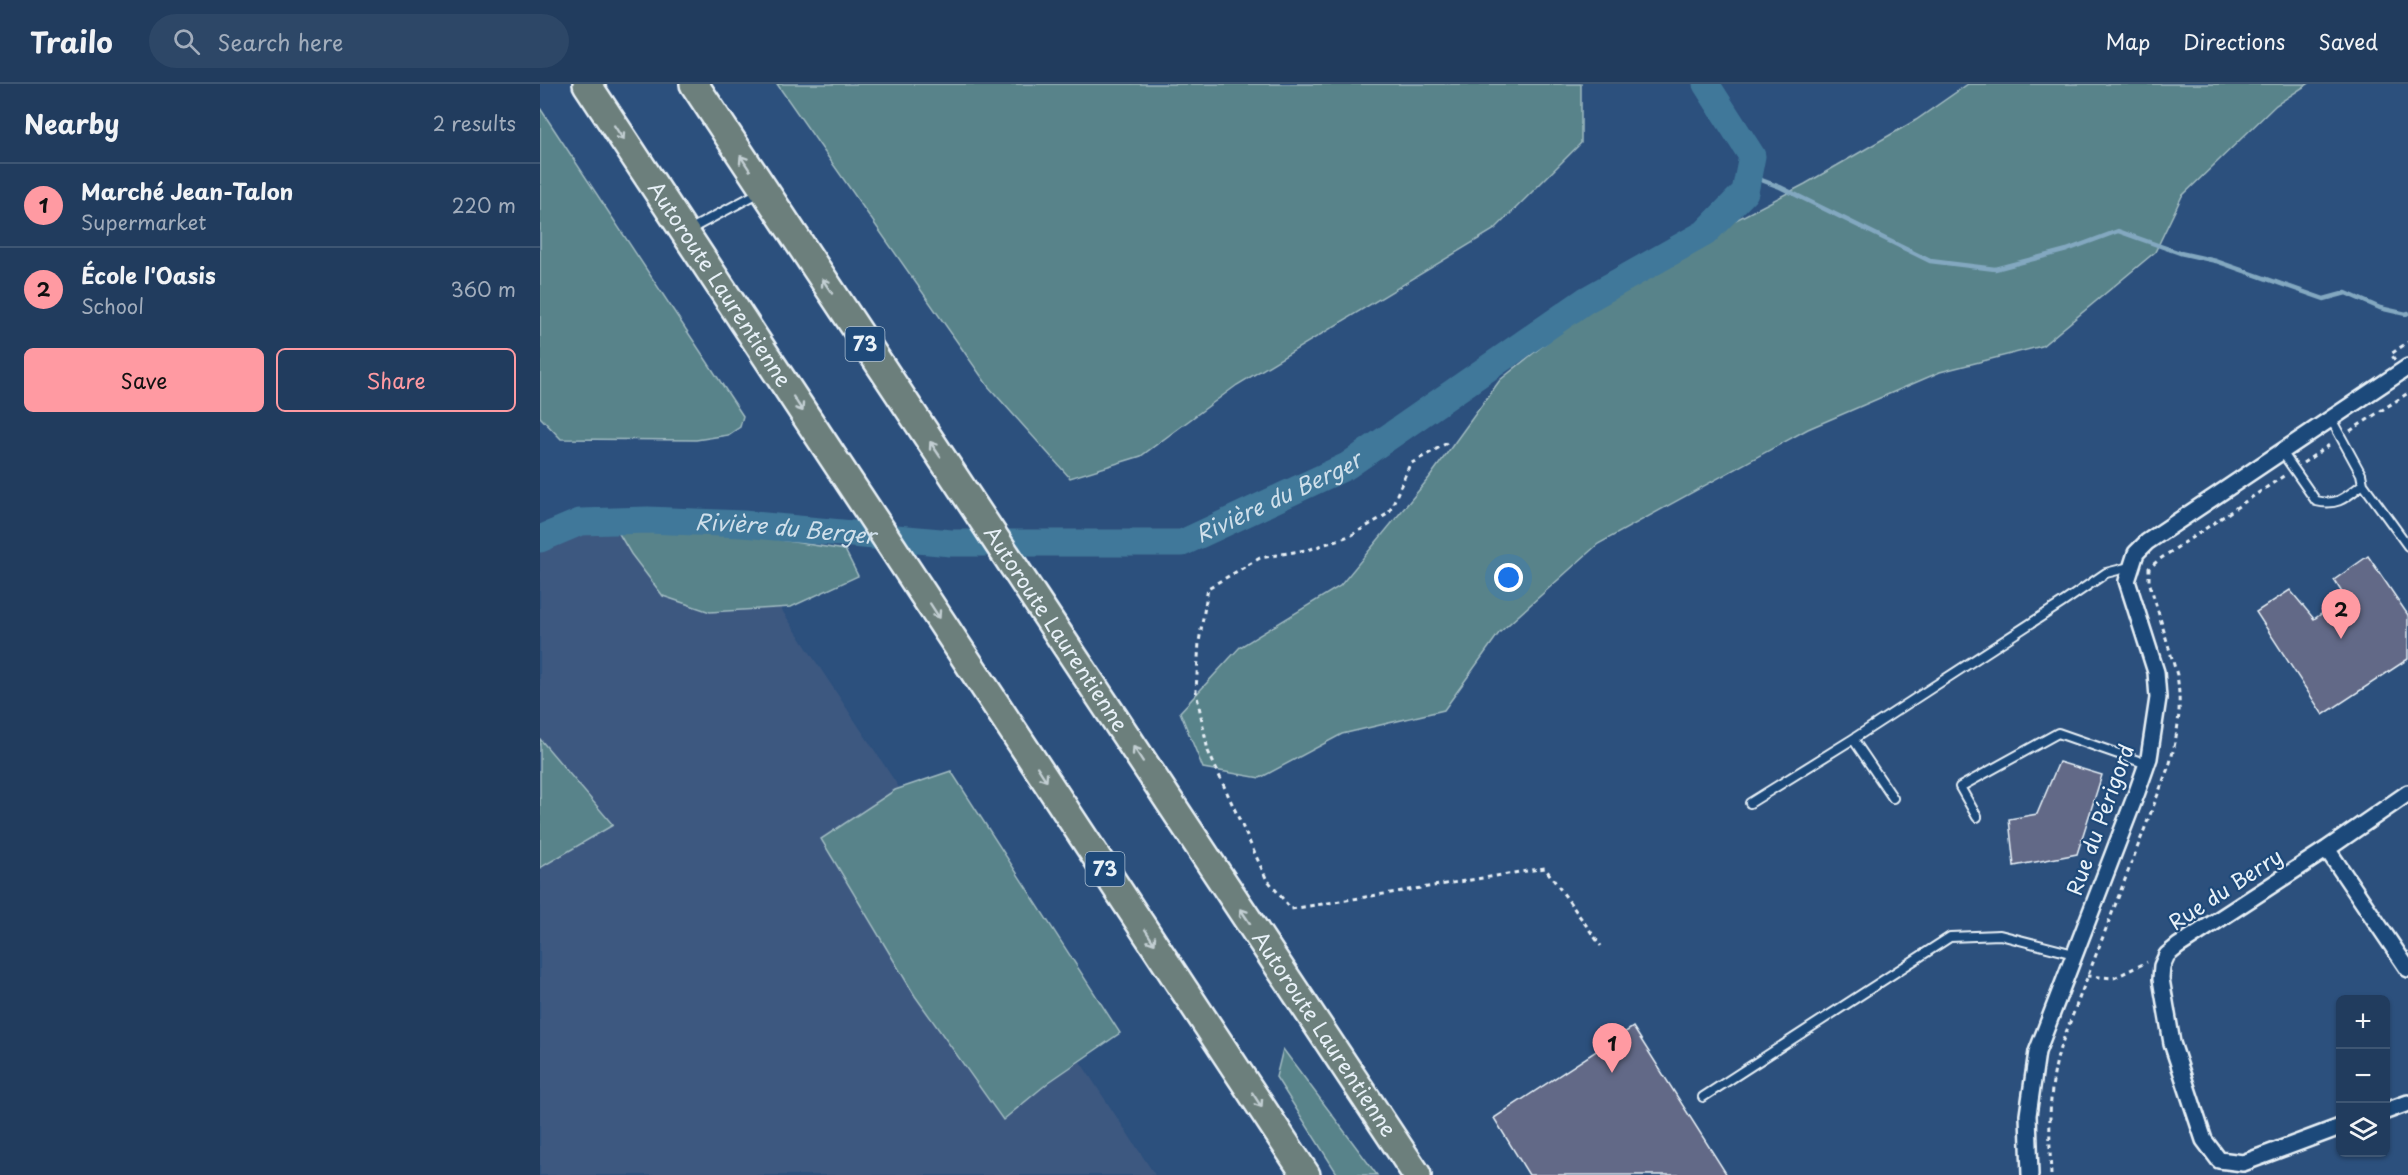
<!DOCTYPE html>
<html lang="en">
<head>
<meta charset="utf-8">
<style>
  :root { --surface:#213c5e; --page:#2d4767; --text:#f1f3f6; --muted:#a2adbc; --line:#3e5673; --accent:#ff9aa2 }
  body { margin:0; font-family:"Playpen Sans",sans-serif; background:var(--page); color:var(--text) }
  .controls { position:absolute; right:18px; bottom:18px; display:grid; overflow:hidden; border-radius:9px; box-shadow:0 2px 4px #0004 }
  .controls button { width:54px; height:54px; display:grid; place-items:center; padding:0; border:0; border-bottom:2px solid var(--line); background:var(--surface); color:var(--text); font:30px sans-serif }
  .you { position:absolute; left:969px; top:494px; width:21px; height:21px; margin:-15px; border:4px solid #fff; border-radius:50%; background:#1a73e8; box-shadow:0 0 0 9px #1a73e833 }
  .badge { display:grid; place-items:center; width:39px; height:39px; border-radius:50%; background:var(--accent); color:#111; font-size:20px; font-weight:700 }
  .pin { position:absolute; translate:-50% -50px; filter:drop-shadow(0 2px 3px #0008) }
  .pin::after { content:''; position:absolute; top:32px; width:21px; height:18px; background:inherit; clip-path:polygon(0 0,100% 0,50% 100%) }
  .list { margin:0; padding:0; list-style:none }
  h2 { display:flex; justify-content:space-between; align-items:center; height:78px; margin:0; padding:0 24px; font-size:26px }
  h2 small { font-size:20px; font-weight:400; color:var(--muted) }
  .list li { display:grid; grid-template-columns:39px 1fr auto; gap:18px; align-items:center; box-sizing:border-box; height:84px; padding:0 24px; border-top:2px solid var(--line) }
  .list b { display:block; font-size:22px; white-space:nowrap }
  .list p { margin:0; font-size:20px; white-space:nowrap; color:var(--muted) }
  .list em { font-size:20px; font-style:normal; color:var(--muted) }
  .actions { display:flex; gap:12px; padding:18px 24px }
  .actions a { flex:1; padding:14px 0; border:2px solid var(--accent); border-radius:9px; text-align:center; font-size:21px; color:var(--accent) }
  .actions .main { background:var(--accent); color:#111 }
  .icon { flex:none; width:33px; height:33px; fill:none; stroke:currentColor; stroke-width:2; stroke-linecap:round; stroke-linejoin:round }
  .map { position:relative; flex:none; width:1868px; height:1091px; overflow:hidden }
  header { display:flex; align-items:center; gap:36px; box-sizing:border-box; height:84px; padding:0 30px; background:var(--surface); border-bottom:2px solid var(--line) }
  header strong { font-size:28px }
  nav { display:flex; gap:33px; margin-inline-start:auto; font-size:21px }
  .search { width:420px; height:54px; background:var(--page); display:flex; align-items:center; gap:15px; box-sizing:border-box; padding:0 21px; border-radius:33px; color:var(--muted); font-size:22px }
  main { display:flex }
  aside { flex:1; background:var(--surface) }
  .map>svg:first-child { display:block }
</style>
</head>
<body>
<header>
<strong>Trailo</strong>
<div class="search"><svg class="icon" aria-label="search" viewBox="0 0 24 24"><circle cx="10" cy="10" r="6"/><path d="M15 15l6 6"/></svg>Search here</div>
<nav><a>Map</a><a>Directions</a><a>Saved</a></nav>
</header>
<main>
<aside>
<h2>Nearby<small>2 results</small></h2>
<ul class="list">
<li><span class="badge">1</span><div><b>Marché Jean-Talon</b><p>Supermarket</p></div><em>220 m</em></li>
<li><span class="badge">2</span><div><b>École l'Oasis</b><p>School</p></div><em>360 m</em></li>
</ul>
<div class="actions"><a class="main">Save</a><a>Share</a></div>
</aside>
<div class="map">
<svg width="1868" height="1091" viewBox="0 0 1868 1091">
  <rect width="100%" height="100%" fill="#2c507d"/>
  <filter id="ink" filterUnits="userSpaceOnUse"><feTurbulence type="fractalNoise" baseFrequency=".0167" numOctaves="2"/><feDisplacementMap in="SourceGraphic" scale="12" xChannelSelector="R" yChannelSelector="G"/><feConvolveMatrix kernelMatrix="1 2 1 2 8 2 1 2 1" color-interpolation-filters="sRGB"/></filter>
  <g filter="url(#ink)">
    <path fill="#3c5880" d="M58,430l125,7 432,654h-615v-642z"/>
    <path fill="#58838a" stroke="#a0bac1" stroke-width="1.5" d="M237,0h804v59l-86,86 -258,156 -96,71 -71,22 -82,-92z
      M1428,0h340l-32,21 -94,91 -27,56 -113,94 -102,26 -132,57 -210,115 -99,89 -55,77 -102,24 -82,44 -57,-10 -23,-56 60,-65 100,-61 89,-108 71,-98 132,-106 173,-90 111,-64z
      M0,24l203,308 -3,11 -12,8 -32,5 -135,-1 -21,-22z
      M78,448l117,1 110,17 13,26 -67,31 -81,5 -47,-16 -32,-42z
      M0,655l73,86 -73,43z
      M411,687l169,262 -71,49 -46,38 -88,-124 -94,-157 74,-49z
      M743,965l94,126h-39l-62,-98z"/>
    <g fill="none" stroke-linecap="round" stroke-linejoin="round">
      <path stroke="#83a8c0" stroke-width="4.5" d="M1208,91l32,12 150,74 65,8 72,-19 51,-19 62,22 36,8 108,38 22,-6 34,15 26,6 2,-1"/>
      <path stroke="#40789a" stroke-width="27" id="s1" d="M0,455l40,-17 68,-2 95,4 208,19h231l165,-77 239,-166 119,-67 40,-41 7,-36 -46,-72"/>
    </g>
    <path fill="#626987" stroke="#e8f1f8" stroke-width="1.5" d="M1828,472l40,59v44l-85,56 -67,-103 34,-22 24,29 31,-22 -11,-17z
      M1519,678l43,13 -25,79 -63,12 -5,-47 28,-5z
      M1093,943l94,148h-198l-35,-57z"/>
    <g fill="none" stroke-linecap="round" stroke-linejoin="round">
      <defs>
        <path id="lane" d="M149,146l71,-38
          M1742,368l34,49c22,5 29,-3 47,-17l-2,-10 -30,-55
          M1823,400l45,62
          M1313,655l40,59
          M1210,719l103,-64 209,-136 44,-30 24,-6
          M1437,733l-17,-30 98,-54 89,31
          M1163,1013l247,-160 50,-2 74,19"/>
        <path id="street" d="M1787,765l81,120
          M1846,1027l22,-8
          M1800,1043l-97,36 -24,-3 -15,-20 -32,-97 -11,-64 1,-13 5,-11 11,-9 149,-97 81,-56
          M1490,1091l-2,-60 9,-63 100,-260 12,-34 9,-60 -2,-26 -29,-91 9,-28 11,-11 261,-175"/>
        <g id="highway">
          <path id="s2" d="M47,0l719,1091"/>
          <path id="s3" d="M154,0l723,1091"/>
        </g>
      </defs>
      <use href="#lane" stroke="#e8f1f8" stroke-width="12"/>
      <use href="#street" stroke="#e8f1f8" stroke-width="20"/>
      <use href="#highway" stroke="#e8f1f8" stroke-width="32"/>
      <path stroke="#e8f1f8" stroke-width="3" stroke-dasharray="4.5 4.5" stroke-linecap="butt" d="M1855,276l-4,-6 17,-12
        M1810,347l58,-38
        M907,359l-37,21 -21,49 -37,22 -41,14 -51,9 -52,30 -9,54 -3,49 12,60 58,127 25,31 254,-41 56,78
        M1763,379l29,-20
        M1547,892l27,2 33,-16
        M1511,1091c-2,-43 -3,-85 9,-127l110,-285c8,-29 12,-57 7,-88l-28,-94v-13l11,-9 125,-84"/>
      <use href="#lane" stroke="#1f4a7a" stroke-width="8"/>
      <use href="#street" stroke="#1f4a7a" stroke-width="15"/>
      <use href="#highway" stroke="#6c7f7c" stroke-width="27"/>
    </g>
    <defs><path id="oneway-shaft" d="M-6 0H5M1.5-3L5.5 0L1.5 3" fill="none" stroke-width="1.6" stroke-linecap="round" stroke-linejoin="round" transform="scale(1.5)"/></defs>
    <g stroke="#c3cfd3">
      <use href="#oneway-shaft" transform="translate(79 49) rotate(57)"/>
      <use href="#oneway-shaft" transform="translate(205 79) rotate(-123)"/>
      <use href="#oneway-shaft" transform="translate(287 202) rotate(-124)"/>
      <use href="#oneway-shaft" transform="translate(258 320) rotate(57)"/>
      <use href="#oneway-shaft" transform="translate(395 365) rotate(-124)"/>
      <use href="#oneway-shaft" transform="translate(395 527) rotate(57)"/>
      <use href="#oneway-shaft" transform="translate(598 670) rotate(-123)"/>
      <use href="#oneway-shaft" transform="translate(502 690) rotate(57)"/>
      <use href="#oneway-shaft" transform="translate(705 832) rotate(-124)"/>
      <use href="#oneway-shaft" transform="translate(610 853) rotate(57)"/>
      <use href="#oneway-shaft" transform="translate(717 1016) rotate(57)"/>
    </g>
  </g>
  <g text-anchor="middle" stroke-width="4.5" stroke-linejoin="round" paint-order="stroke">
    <g fill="#1f4a7a" stroke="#acbfd2" stroke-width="1.5">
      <rect x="305.5" y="243" width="39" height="34" rx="4.5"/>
      <rect x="545.5" y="768" width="39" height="34" rx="4.5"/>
    </g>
    <g font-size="20" font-weight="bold" fill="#e8f1f8">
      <text x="325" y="267">73</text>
      <text x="565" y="792">73</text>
    </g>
    <g font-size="21" fill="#e8f1f8" stroke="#1f4a7a">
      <text dy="7" stroke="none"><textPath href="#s2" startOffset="240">Autoroute Laurentienne</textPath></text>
      <text dy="7" stroke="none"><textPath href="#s3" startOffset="654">Autoroute Laurentienne</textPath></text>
      <text transform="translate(1561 736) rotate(-70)" y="7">Rue du Périgord</text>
      <text transform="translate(1686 806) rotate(-33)" y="7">Rue du Berry</text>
      <text dy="7" stroke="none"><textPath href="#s3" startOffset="1140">Autoroute Laurentienne</textPath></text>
    </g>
    <g font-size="22" font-style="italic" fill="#cfdfea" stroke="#1f4a7a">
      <text dy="8" stroke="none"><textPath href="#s1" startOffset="753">Rivière du Berger</textPath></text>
      <text dy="8" stroke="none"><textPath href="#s1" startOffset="249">Rivière du Berger</textPath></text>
    </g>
  </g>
</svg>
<div class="controls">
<button>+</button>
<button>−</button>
<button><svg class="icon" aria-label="layers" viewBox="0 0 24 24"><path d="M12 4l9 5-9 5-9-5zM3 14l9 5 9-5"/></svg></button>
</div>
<div class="you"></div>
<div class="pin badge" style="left:1072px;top:989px">1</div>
<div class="pin badge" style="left:1801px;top:555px">2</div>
</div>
</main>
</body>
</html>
